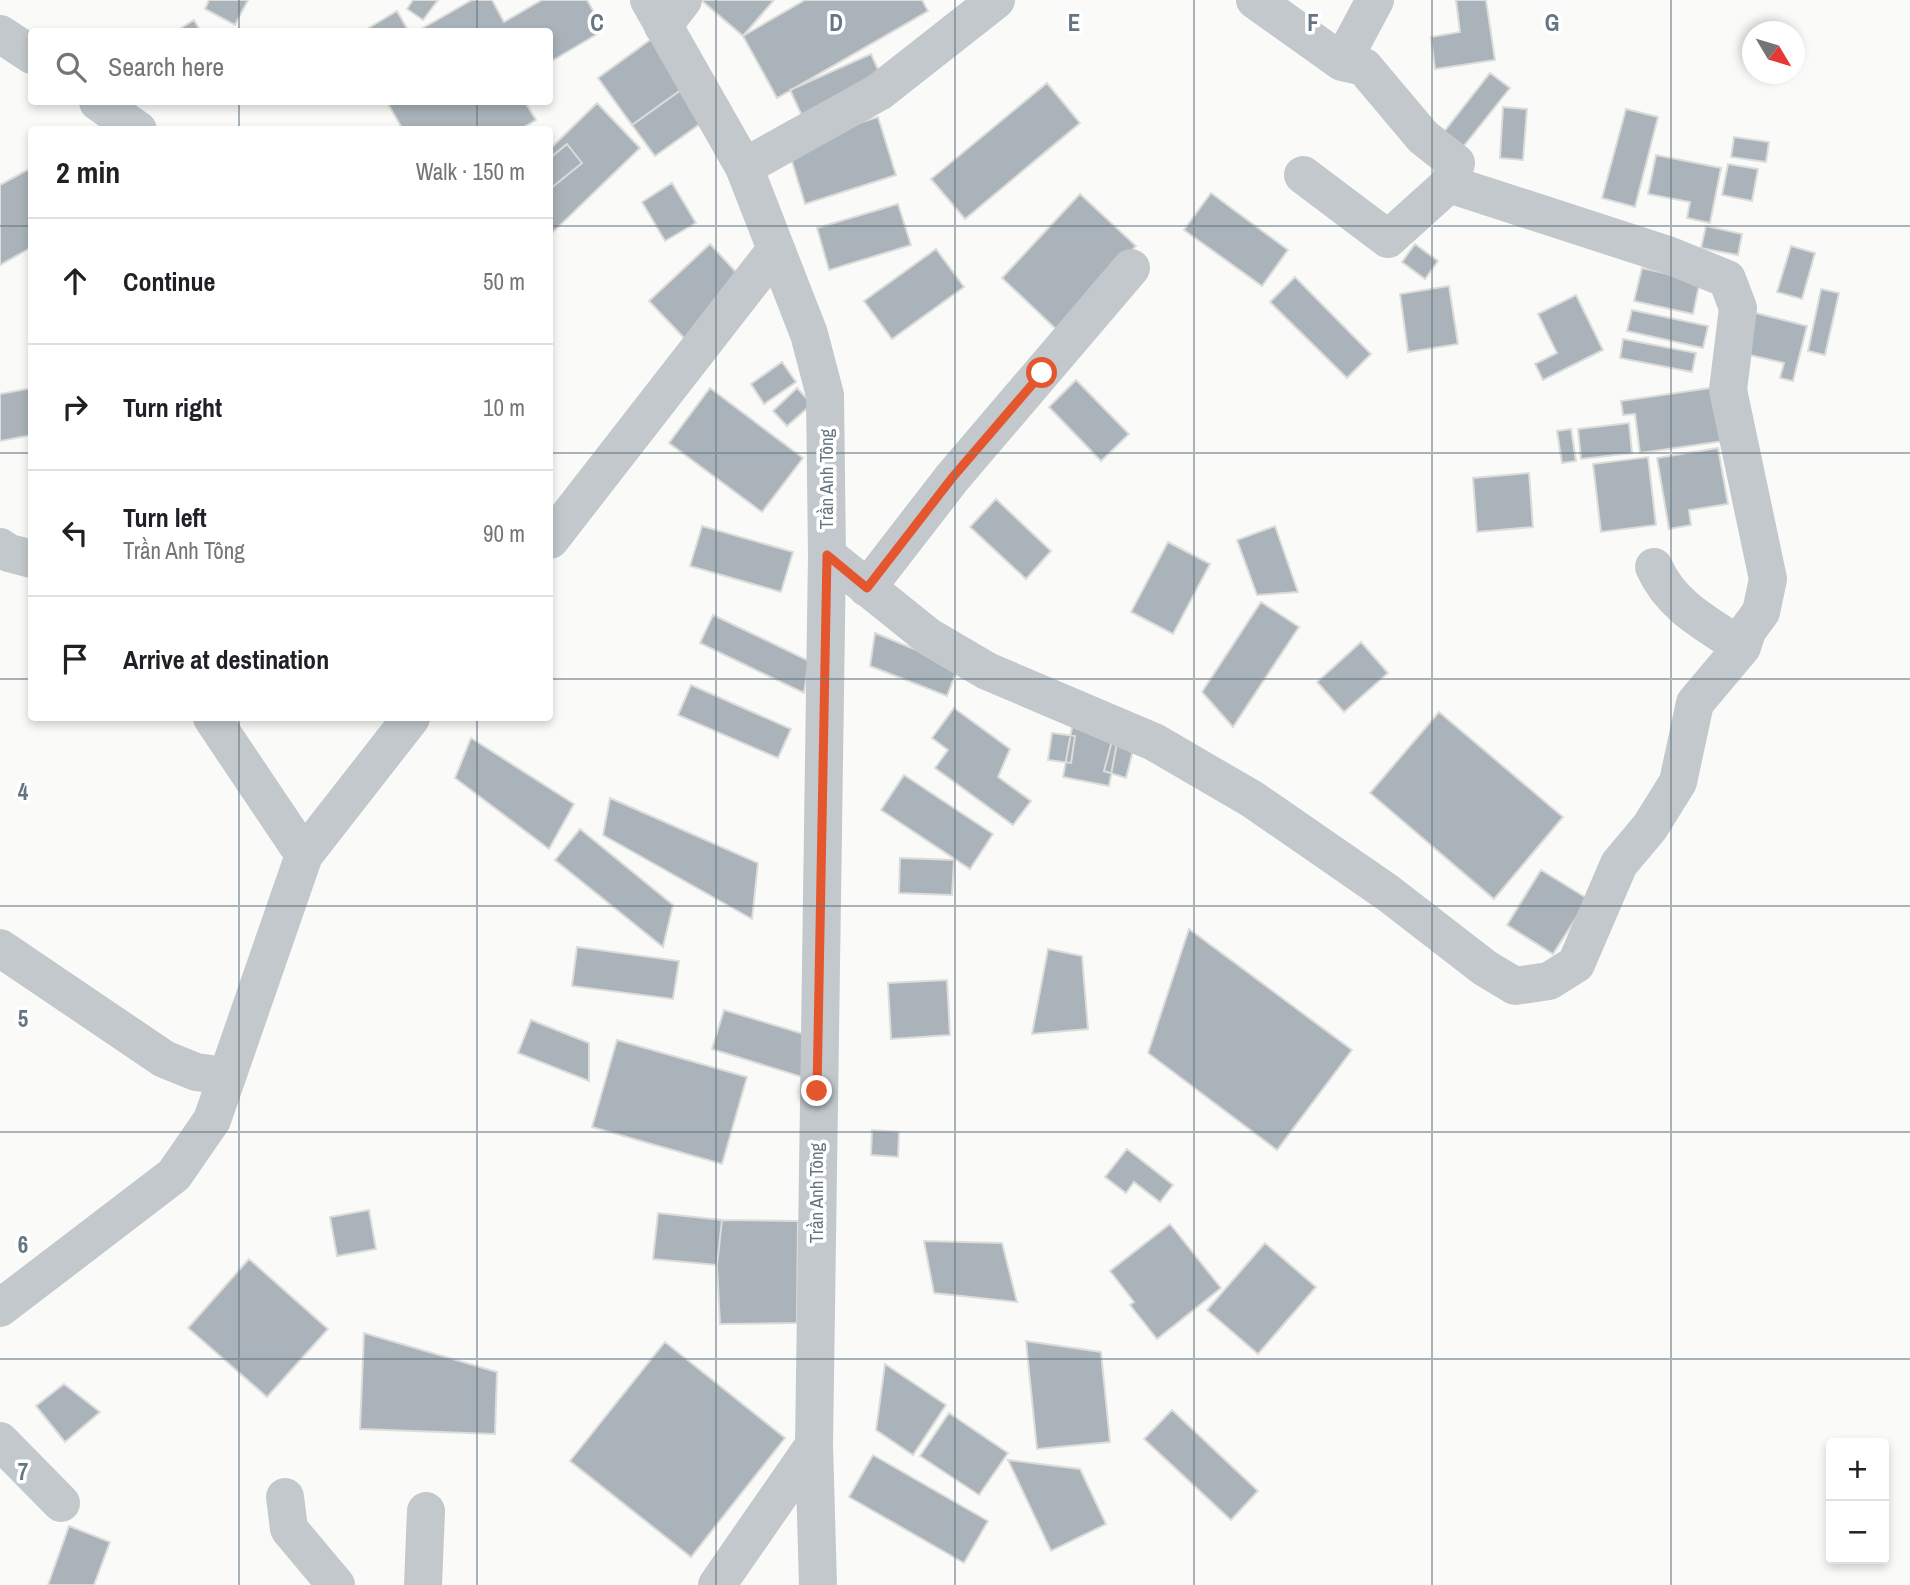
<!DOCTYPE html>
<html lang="en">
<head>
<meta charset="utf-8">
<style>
  :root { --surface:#fff; --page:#f6f6f6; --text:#202124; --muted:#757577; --line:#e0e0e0 }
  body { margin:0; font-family:"Archivo Narrow",sans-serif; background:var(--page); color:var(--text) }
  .controls { position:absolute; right:21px; bottom:21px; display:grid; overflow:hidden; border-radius:7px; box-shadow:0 4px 10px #0003 }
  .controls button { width:63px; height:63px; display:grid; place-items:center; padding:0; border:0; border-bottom:2px solid var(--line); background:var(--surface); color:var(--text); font:35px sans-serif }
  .compass { position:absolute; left:1742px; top:21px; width:63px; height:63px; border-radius:50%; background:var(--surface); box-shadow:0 4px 10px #0003; rotate:128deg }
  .stop { position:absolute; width:21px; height:21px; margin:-16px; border:5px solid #e4572e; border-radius:50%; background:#fff }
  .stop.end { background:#e4572e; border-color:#fff; box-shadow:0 2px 7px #0008 }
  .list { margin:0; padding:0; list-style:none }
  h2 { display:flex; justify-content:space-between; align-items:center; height:91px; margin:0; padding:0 28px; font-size:30px }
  h2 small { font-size:23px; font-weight:400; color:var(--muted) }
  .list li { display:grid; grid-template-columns:46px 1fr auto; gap:21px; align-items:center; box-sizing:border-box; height:126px; padding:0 28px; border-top:2px solid var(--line) }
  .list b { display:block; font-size:26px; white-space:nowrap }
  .list p { margin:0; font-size:23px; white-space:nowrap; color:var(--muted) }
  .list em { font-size:23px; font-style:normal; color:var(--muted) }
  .icon { flex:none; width:38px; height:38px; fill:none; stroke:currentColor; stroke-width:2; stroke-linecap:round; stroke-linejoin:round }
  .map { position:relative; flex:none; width:1910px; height:1585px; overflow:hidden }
  .search { position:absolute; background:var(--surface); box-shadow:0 4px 10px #0003; left:28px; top:28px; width:525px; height:77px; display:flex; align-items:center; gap:18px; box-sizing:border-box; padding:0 24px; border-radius:7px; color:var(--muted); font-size:26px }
  .panel { position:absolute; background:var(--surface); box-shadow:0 4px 10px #0003; left:28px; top:126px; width:525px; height:595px; border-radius:7px }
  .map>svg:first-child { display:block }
</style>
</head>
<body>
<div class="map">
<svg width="1910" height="1585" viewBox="0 0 1910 1585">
  <rect width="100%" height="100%" fill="#fafaf8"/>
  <path fill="#aab3b9" stroke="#dcdcda" stroke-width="2" d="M209,0h39l-13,25 -30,-16z
    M413,0h25l-15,20 -16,-11z
    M472,0h20l12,22 38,-22h45l17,30 -54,32v-30h-134z
    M701,0h73l-31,36z
    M805,0h117l6,11 -151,87 -34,-62z
    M1456,0h30l9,60 -60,9 -4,-32 29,-5z
    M397,11l12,21h-47z
    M194,20l7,12h-26z
    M657,35l35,47 -60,43 -34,-47z
    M871,54l11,24 -80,38 -12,-26z
    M1490,73l20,15 -51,64 -19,-15z
    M692,82l22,32 -59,42 -23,-31z
    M1047,83l33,40 -115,96 -34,-40z
    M387,102h138l11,18 -17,10h-116z
    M597,103l43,45 -90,87v-86z
    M1503,107l24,2 -4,51 -23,-2z
    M1626,109l32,8 -23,90 -33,-9z
    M878,117l18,58 -91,29 -18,-59z
    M1734,137l35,5 -3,20 -35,-5z
    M567,144l15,19 -32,26v-31z
    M1656,155l65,13 -11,55 -23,-5 3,-16 -42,-8z
    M1728,164l30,5 -6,32 -30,-6z
    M31,168l1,79 -32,18v-80z
    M672,183l24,40 -31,18 -23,-39z
    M1211,193l77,57 -26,36 -78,-56z
    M1080,194l56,52 -79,84 -55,-52z
    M898,204l13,41 -82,25 -12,-42z
    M1706,226l36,8 -4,21 -37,-7z
    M710,244l38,41 -61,56 -38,-40z
    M1415,244l23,17 -13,18 -23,-17z
    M1791,246l24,7 -13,46 -25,-7z
    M936,249l28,38 -72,52 -28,-38z
    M1642,268l58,13 -7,33 -59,-13z
    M1295,277l76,77 -24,24 -77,-76z
    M1449,286l9,58 -50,8 -8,-58z
    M1821,289l18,4 -14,62 -17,-4z
    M1576,295l27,55 -60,30 -8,-16 22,-11 -19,-39z
    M1632,310l76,16 -5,22 -76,-17z
    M1752,312l55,14 -14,55 -13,-3 4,-15 -43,-10z
    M1623,339l73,14 -4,19 -72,-14z
    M782,362l14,20 -32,22 -13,-20z
    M1076,380l53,54 -28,27 -52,-54z
    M1717,387l7,54 -84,12 -5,-39 -12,1 -2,-14z
    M32,388v47l-32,6v-47z
    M710,388l93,70 -41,54 -93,-69z
    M797,388l15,16 -25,22 -14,-15z
    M1629,423l3,30 -51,6 -3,-30z
    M1571,429l5,32 -14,2 -5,-32z
    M1718,448l10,56 -39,6 2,15 -22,4 -12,-71z
    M1648,457l8,68 -55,7 -8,-68z
    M1529,473l4,54 -56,5 -4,-54z
    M996,499l55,52 -25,28 -56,-52z
    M702,526l91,26 -12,40 -91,-26z
    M1275,526l23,66 -41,3 -20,-55z
    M1168,542l42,22 -37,70 -42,-22z
    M1261,602l38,25 -66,100 -31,-35z
    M713,615l96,46 -5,32 -104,-50z
    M875,633l83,34 -11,29 -77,-30z
    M1361,642l27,31 -44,39 -27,-30z
    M691,685l100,44 -13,29 -100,-43z
    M954,708l56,41 -12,28 33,24 -18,24 -78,-57 13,-18 -16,-12z
    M1439,712l124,105 -69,82 -124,-106z
    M1073,722l46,10 -10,54 -46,-9z
    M1052,733l23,3 -4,27 -23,-3z
    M1113,737l22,6 -9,35 -22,-7z
    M471,738l103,66 -25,45 -94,-71z
    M904,775l89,59 -23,35 -89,-59z
    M610,798l148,65 -6,56 -149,-84z
    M580,829l93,76 -10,42 -108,-87z
    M900,858l54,2 -2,35 -53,-2z
    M1541,870l47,29 -35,55 -46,-29z
    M1189,929l163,121 -75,100 -129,-97z
    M577,947l102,14 -6,38 -101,-13z
    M1048,949l34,7 6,73 -56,5z
    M947,980l3,55 -59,4 -3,-56z
    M724,1010l93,28 -2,43 -103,-32z
    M531,1020l58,23v38l-71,-28z
    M617,1040l130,37 -25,87 -130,-37z
    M872,1130l27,2 -1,25 -27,-2z
    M1127,1149l46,36 -13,17 -26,-20 -8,11 -21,-16z
    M369,1210l7,39 -39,7 -7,-39z
    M658,1213l64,7 -5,45 -64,-6z
    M722,1220l76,1 -1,102 -77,1 -3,-59z
    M1170,1224l51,64 -64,51 -27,-34 4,-3 -24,-31z
    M924,1241l78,2 15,59 -83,-9z
    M1265,1243l51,44 -58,67 -51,-44z
    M249,1259l79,70 -61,68 -79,-69z
    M364,1333l133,39 -2,62 -135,-5z
    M1026,1341l75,11 9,90 -73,7z
    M665,1342l120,96 -94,119 -121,-96z
    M885,1364l61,41 -33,50 -37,-25z
    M64,1384l36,28 -35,30 -29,-36z
    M1172,1410l86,81 -27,29 -87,-81z
    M949,1413l59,40 -29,42 -59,-39z
    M873,1455l115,66 -24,42 -115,-66z
    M1008,1460l72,9 26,55 -55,27z
    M69,1526l41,16 -16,43h-46z"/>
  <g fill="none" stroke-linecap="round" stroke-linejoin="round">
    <path stroke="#c3c8cc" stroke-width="38" d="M1255,0l87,62 22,5 59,70 33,26 -7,21 -61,55 -85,-64
      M663,26l20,-26
      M0,34l32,21
      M1342,62l33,-62
      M98,102l40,28
      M744,167l135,-75 117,-92
      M550,540l224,-288
      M0,547l9,6 23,6
      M827,555l102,82 58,34 167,71 98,57 136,94 97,75 30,18 34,-5 27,-17 43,-100 31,-37 28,-45 17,-79 47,-56 5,-16 14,-19 7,-33 -40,-189 10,-82 -11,-29 -59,-24 -219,-71
      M1654,567c17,39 53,57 88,80
      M867,588l85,-110 179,-210
      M212,718l92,137
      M0,948l164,111 32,13 29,4
      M0,1308l174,-133 38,-55 92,-265 107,-137
      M0,1441l61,62
      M285,1497l4,32 47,56
      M423,1585l3,-74
      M717,1585l97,-140"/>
    <path stroke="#c3c8cc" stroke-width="38" d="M649,0l95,167 65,167 16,61 2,160 -13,890 4,140"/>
  </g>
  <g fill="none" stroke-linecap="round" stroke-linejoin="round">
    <path stroke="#e4572e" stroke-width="9" d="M817,1091l10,-536 40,33 85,-110 90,-105"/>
  </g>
  <path fill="none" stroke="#657683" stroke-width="2" stroke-opacity="0.55" d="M239,0v32M477,0v32M716,0v1585M955,0v1585M1194,0v1585M1432,0v1585M1671,0v1585M239,102v28M477,102v28M0,226h32M550,226h1360M0,453h32M550,453h1360M0,679h32M550,679h1360M239,718v867M477,718v867M0,906h1910M0,1132h1910M0,1359h1910"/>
  <g text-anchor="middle" stroke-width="7" stroke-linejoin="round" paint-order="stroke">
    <g font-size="19" fill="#657683" stroke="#fff">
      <text transform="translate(826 479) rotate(-90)" y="7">Trần Anh Tông</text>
      <text transform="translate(816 1193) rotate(-90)" y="7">Trần Anh Tông</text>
    </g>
  </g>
  <g font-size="23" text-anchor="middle" font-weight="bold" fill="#657683" stroke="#fff" stroke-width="7" stroke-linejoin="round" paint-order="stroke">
    <text x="597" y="31">C</text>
    <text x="836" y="31">D</text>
    <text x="1074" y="31">E</text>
    <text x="1313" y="31">F</text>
    <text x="1552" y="31">G</text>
    <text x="23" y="800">4</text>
    <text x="23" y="1027">5</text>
    <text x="23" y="1253">6</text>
    <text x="23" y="1480">7</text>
  </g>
</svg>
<div class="controls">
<button>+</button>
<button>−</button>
</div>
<svg class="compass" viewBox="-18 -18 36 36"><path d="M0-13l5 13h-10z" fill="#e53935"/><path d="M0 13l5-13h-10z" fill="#757577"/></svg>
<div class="stop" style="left:1042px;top:373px"></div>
<div class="stop end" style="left:817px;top:1091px"></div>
<div class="search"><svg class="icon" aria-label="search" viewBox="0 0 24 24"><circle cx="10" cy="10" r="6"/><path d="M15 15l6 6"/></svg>Search here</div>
<section class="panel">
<h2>2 min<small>Walk · 150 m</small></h2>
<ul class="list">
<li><svg class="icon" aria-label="ahead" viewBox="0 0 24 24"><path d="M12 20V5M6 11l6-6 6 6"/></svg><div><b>Continue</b></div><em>50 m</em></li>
<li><svg class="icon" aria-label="right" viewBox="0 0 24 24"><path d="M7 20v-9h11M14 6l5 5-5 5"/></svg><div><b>Turn right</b></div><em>10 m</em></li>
<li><svg class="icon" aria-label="left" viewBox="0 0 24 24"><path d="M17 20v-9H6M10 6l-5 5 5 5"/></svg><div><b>Turn left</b><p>Trần Anh Tông</p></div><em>90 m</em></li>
<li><svg class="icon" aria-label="arrive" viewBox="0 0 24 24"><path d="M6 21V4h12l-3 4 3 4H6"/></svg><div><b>Arrive at destination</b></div></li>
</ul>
</section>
</div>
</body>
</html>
